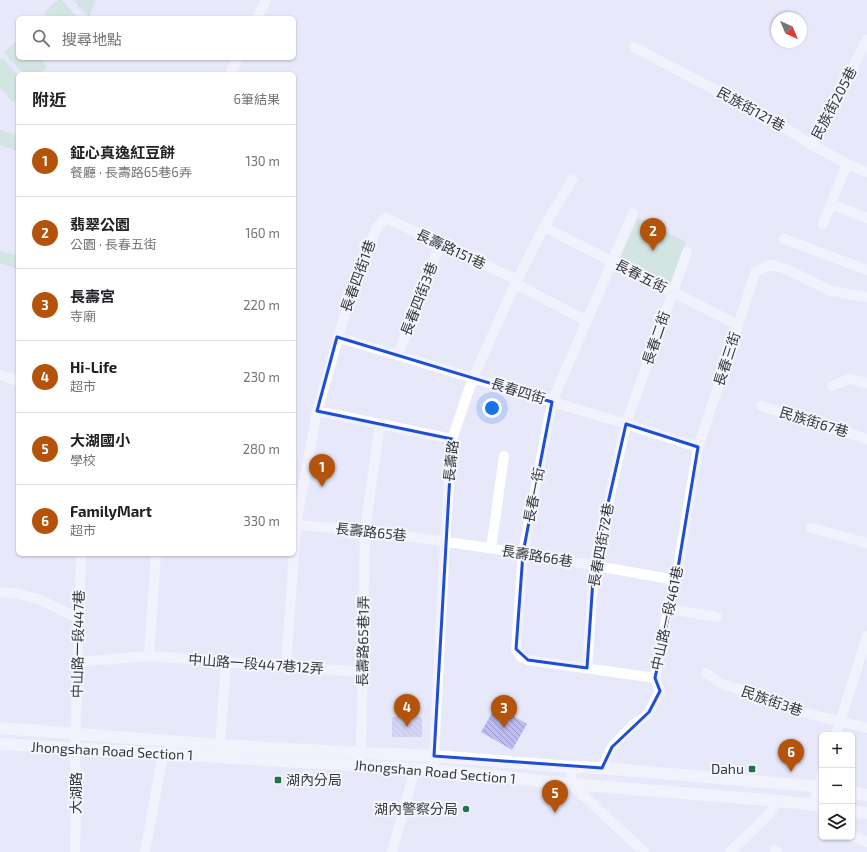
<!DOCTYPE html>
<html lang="zh-TW">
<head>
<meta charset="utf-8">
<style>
  :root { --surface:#fff; --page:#f6f6f6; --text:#202124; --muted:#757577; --line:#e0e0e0; --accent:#b45309 }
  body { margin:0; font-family:"Exo 2","Noto Sans TC",sans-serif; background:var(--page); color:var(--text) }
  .controls { position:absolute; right:12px; bottom:12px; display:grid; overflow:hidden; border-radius:6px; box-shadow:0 1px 3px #0004 }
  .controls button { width:36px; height:36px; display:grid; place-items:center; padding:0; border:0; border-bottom:1px solid var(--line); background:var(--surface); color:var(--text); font:20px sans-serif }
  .compass { position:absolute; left:771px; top:12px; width:36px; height:36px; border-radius:50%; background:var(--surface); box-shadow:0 1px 3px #0004; rotate:136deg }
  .you { position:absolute; left:492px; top:408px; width:14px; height:14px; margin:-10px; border:3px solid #fff; border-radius:50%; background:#1a73e8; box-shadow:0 0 0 6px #1a73e833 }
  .badge { display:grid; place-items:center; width:26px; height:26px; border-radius:50%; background:var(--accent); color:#fff; font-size:13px; font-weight:700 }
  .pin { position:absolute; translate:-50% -33px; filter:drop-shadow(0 1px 2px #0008) }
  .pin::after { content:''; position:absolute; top:21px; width:14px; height:12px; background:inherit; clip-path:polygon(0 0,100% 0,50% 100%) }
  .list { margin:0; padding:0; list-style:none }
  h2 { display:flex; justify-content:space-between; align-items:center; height:52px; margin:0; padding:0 16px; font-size:17px }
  h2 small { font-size:13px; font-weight:400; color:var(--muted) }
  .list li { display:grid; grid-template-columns:26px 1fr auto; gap:12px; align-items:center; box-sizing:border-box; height:72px; padding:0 16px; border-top:1px solid var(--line) }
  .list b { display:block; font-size:15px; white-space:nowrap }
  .list p { margin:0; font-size:13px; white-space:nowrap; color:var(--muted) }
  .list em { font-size:13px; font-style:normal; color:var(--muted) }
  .icon { flex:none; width:22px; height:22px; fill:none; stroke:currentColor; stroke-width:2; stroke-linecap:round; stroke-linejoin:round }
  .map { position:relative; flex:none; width:867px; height:852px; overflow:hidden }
  .search { position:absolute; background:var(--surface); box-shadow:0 1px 3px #0004; left:16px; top:16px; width:280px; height:44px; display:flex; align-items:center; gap:10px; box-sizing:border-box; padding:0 14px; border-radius:6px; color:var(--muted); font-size:15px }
  .panel { position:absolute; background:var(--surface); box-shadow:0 1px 3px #0004; left:16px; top:72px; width:280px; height:484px; border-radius:6px }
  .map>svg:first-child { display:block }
</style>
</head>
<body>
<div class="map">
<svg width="867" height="852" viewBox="0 0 867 852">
  <defs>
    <pattern id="grass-tufts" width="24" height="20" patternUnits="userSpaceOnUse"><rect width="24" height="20" fill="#b8e2c5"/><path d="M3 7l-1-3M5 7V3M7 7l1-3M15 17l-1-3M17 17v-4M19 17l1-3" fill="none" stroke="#9fc2aa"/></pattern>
    <pattern id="building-back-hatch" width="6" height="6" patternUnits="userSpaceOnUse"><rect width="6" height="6" fill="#bdbcf3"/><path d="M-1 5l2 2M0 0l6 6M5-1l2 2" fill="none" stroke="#9a9ac6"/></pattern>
  </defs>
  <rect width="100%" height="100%" fill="#e8e8fb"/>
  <path fill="url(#grass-tufts)" d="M73,0h23l-7,17z"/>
  <path fill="#b8e2c5" d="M58,0h4l16,18h-30l-4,-5z
    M18,40v18h21l8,9 -7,7h-16l-20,-21z
    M2,58l16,17v22l-5,5 -13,-14v-28z
    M0,130l18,6v15l-18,-6z
    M638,218l48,24 -15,44 -52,-25z
    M0,251l18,5v13l-18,-6z"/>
  <path fill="url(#building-back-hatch)" d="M496,706l31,18 -15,26 -31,-18z
    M392,717h30v20h-30z"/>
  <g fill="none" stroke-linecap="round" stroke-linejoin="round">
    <path stroke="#fff" stroke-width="10" d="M257,18l9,-18
      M634,47l142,75 36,23 35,19 20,8
      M230,74l8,-16
      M812,145l55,-105
      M831,204l36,14
      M633,213l-81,189 -29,151 -7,96 5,8 7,3 127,18
      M823,224l24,-60
      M544,227l194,98
      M784,239l83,31
      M516,284l71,37
      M337,337l289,87 72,23
      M398,355l42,-111
      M0,375l18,6
      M832,386l17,-7 18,4
      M761,406l106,33
      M317,411l135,28
      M296,525l69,5 158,23 153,27
      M811,528l56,15
      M491,548l13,-92
      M156,554l-7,102 214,16
      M0,592l18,2 20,5 40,19
      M668,609l49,8
      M77,662l72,-6
      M286,666l10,-141 21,-114 34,-118 26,-66 9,-9 131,62
      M587,668l7,-103 32,-141 61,-172
      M706,673l15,11 48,14 28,13 70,17
      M836,735l31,-99
      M220,745l6,-83
      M361,753l4,-223 15,-106
      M571,767v17l73,68
      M602,768l10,-21 23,-24 7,-4 7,-7 11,-21 -5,-13 13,-69 8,-29 22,-133 58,-176 15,-6 15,4 45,22 36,6
      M435,770l-1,-14 11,-214 7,-103 21,-61 44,-98 27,-53 28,-47
      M814,804l8,-30
      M852,836l15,6
      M775,850l2,2
      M75,852l1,-45 -1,-58 6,-195
      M145,852l18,-98
      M392,852l23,-83
      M730,852l38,-37 11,-14"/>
    <path stroke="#fff" stroke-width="12" d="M0,728l220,17 141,8 73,3 137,11 31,1 220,19
      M0,744l435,26 136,14 208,17 43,5
      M852,792l15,3
      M852,811l15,2"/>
  </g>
  <path d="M0 0H867V852H0ZM337,337l215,65 -29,151 -7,96 12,11 59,8 7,-103 32,-141 72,23 -22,133 -21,98 5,13 -11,21 -37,35 -10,21 -168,-12 18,-317 -135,-28z" fill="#e8e8fb" fill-opacity=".55" fill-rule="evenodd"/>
  <path fill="none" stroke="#1d4ed8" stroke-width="3" stroke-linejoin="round" d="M337,337l215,65 -29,151 -7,96 12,11 59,8 7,-103 32,-141 72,23 -22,133 -21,98 5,13 -11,21 -37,35 -10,21 -168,-12 18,-317 -135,-28z"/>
  <g fill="#1f7447" stroke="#f6f6fe" stroke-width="1.5">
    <rect x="748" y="765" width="8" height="8" rx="2"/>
    <rect x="274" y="776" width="8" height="8" rx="2"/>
    <circle cx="466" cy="809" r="4"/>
  </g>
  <g text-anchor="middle" stroke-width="4" stroke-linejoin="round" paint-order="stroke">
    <g font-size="14" fill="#36363d" stroke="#f6f6fe">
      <text transform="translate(834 103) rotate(-62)" y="5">民族街205巷</text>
      <text transform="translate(751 109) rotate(29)" y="5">民族街121巷</text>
      <text transform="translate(451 249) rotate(25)" y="5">長壽路151巷</text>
      <text transform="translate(358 276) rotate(-70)" y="5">長春四街1巷</text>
      <text transform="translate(641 276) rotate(27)" y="5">長春五街</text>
      <text transform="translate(419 299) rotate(-69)" y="5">長春四街3巷</text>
      <text transform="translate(656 338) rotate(-71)" y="5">長春二街</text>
      <text transform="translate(727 359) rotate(-72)" y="5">長春三街</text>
      <text transform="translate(518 391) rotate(17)" y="5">長春四街</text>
      <text transform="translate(814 422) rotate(17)" y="5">民族街67巷</text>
      <text transform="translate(451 461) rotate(-84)" y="5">長壽路</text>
      <text transform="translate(534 495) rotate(-79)" y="5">長春一街</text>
      <text transform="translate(371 532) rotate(6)" y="5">長壽路65巷</text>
      <text transform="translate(601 545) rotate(-80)" y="5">長春四街72巷</text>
      <text transform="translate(537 556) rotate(9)" y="5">長壽路66巷</text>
      <text transform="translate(667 618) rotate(-78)" y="5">中山路一段461巷</text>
      <text transform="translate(363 641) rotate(-89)" y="5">長壽路65巷1弄</text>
      <text transform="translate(78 644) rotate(-89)" y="5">中山路一段447巷</text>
      <text transform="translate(256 664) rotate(4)" y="5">中山路一段447巷12弄</text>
      <text transform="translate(772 701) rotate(19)" y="5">民族街3巷</text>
      <text transform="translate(112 751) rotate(3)" y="5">Jhongshan Road Section 1</text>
      <text transform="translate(435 772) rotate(5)" y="5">Jhongshan Road Section 1</text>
      <text transform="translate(76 793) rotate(-90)" y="5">大湖路</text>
    </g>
    <g font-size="14" fill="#36363d" stroke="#f6f6fe" text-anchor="end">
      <text x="744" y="774">Dahu</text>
      <text x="286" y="785" text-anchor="start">湖內分局</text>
      <text x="458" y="814">湖內警察分局</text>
    </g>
  </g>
</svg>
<div class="controls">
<button>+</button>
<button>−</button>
<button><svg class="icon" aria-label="layers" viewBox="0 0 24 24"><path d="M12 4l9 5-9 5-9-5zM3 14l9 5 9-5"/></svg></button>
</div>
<svg class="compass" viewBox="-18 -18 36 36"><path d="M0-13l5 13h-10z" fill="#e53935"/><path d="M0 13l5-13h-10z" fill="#757577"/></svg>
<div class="you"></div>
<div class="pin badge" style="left:322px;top:487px">1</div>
<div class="pin badge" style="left:653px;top:251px">2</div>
<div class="pin badge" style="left:504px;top:728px">3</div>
<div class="pin badge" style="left:407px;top:727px">4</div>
<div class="pin badge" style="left:555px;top:813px">5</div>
<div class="pin badge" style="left:791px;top:772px">6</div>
<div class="search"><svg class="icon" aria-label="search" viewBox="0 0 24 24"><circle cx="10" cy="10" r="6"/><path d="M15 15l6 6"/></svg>搜尋地點</div>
<section class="panel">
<h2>附近<small>6筆結果</small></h2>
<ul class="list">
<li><span class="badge">1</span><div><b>鉦心真逸紅豆餅</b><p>餐廳 · 長壽路65巷6弄</p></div><em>130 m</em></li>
<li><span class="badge">2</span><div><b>翡翠公園</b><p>公園 · 長春五街</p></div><em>160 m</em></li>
<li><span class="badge">3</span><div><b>長壽宮</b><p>寺廟</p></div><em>220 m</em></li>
<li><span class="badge">4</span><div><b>Hi-Life</b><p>超市</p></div><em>230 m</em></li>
<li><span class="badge">5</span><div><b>大湖國小</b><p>學校</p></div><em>280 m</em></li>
<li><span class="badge">6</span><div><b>FamilyMart</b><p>超市</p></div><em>330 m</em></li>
</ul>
</section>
</div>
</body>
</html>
